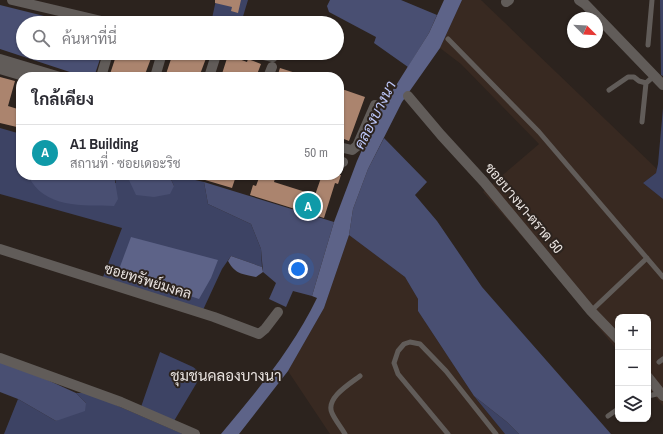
<!DOCTYPE html>
<html lang="th">
<head>
<meta charset="utf-8">
<style>
  :root { --surface:#fff; --page:#f2f2f3; --text:#2b2b33; --muted:#7c7c81; --line:#e1e1e2; --accent:#61678d }
  body { margin:0; font-family:"Archivo Narrow",Sarabun,sans-serif; background:var(--page); color:var(--text) }
  .controls { position:absolute; right:12px; bottom:12px; display:grid; overflow:hidden; border-radius:8px; box-shadow:0 1px 3px #0004 }
  .controls button { width:36px; height:36px; display:grid; place-items:center; padding:0; border:0; border-bottom:1px solid var(--line); background:var(--surface); color:var(--text); font:20px sans-serif }
  .compass { position:absolute; left:567px; top:12px; width:36px; height:36px; border-radius:50%; background:var(--surface); box-shadow:0 1px 3px #0004; rotate:114deg }
  .you { position:absolute; left:298px; top:269px; width:14px; height:14px; margin:-10px; border:3px solid #fff; border-radius:50%; background:#1a73e8; box-shadow:0 0 0 6px #1a73e833 }
  .badge { display:grid; place-items:center; width:26px; height:26px; border-radius:50%; background:var(--accent); color:#fff; font-size:13px; font-weight:700 }
  .pin { position:absolute; translate:-50% -50%; border:2px solid #fff; box-shadow:0 1px 4px #0006 }
  .list { margin:0; padding:0; list-style:none }
  h2 { display:flex; justify-content:space-between; align-items:center; height:52px; margin:0; padding:0 16px; font-size:17px }
  h2 small { font-size:13px; font-weight:400; color:var(--muted) }
  .list li { display:grid; grid-template-columns:26px 1fr auto; gap:12px; align-items:center; box-sizing:border-box; height:56px; padding:0 16px; border-top:1px solid var(--line) }
  .list b { display:block; font-size:15px; white-space:nowrap }
  .list p { margin:0; font-size:13px; white-space:nowrap; color:var(--muted) }
  .list em { font-size:13px; font-style:normal; color:var(--muted) }
  .icon { flex:none; width:22px; height:22px; fill:none; stroke:currentColor; stroke-width:2; stroke-linecap:round; stroke-linejoin:round }
  .map { position:relative; flex:none; width:663px; height:434px; overflow:hidden }
  .search { position:absolute; background:var(--surface); box-shadow:0 1px 3px #0004; left:16px; top:16px; width:328px; height:44px; display:flex; align-items:center; gap:10px; box-sizing:border-box; padding:0 14px; border-radius:22px; color:var(--muted); font-size:15px }
  .panel { position:absolute; background:var(--surface); box-shadow:0 1px 3px #0004; left:16px; top:72px; width:328px; height:108px; border-radius:16px }
  .map>svg:first-child { display:block }
</style>
</head>
<body>
<div class="map">
<svg width="663" height="434" viewBox="0 0 663 434">
  <rect width="100%" height="100%" fill="#2c231e"/>
  <path fill="#382921" d="M462,0h19l176,169 -1,4 -13,10 20,16v207l-15,-18v-71h-30v34l-77,-93 -58,-66 56,-48 -78,-80 -21,-16z
    M349,235l56,42 13,22v12l56,85 31,38h-175l-42,-63 36,-63z"/>
  <path fill="#3d4364" d="M216,0h32l-7,23h-30z
    M660,0h3v76l-2,-1z
    M663,108v91l-20,-16 13,-10 2,-9z
    M0,128l21,6v41h7l3,5 85,3 -2,-8h15v5l45,6 -5,-11h4l31,7 4,22 43,20 10,25 1,18 -31,-11 -9,13 -19,41 -100,-33 19,-49 -122,-34z
    M160,352l33,15 9,7 -28,47 -33,-14z
    M76,393h12l95,41h-179l14,-35 38,22 30,-18z
    M474,396l33,26 12,12h-14z"/>
  <path fill="#494f72" d="M330,0h71l36,15 -8,18 -21,34 -34,-24 2,-6 -47,-25 -2,-6z
    M0,5l72,18h-49v30h79l-8,24h-9l-85,-28z
    M384,138l43,44 -12,13 22,26 45,66 129,147h-92l-12,-12 -33,-26 -56,-85v-12l-13,-22 -56,-42 4,-26 15,-40z
    M28,175h86l4,24 -4,7c-30,-1 -71,3 -86,-31z
    M129,175h40l5,11 -4,8 -16,3 -18,-2 -7,-15z
    M204,182l130,40 -22,74 -19,-5 -7,16 -17,-8 7,-16 -13,-11 -2,-23 -10,-25 -43,-20z
    M0,362l30,10 46,21 10,10 -1,8 -29,10 -38,-22 -18,-7z"/>
  <path fill="#5d6388" d="M444,0h18l-22,48 -38,54 -34,67 -15,40 -4,26 -25,73 -36,63 -49,63h-18c36,-43 72,-86 96,-136l-5,-2 22,-74 23,-61 26,-58 12,-16 34,-54z
    M131,237l87,23 -7,18 -12,21 -81,-27z
    M231,256l31,11 1,5 -7,5c-14,-3 -21,-3 -28,-16z"/>
  <path fill="#ab846e" d="M215,0h26l-3,13 -7,-2 1,-4 -17,-4z
    M117,53h36l-9,24h-35z
    M173,53h35l-9,24h-34z
    M228,55l19,7 1,-3 13,5 -5,13h-35z
    M280,68l25,8 -1,1h-27z
    M0,77l15,4 -7,25 13,4v18l-21,-5z
    M339,88l26,9 -16,44 -10,-4z
    M196,175h37l-1,3 3,1 -3,9 -37,-11z
    M260,175h16l-2,7 41,13 7,-20h19l-3,9 -3,-1 -11,35 -74,-23 3,-10 3,1z"/>
  <g fill="none" stroke-linecap="round" stroke-linejoin="round">
    <path stroke="#615c59" stroke-width="5" d="M448,39l91,93 124,145
      M648,45l4,-45
      M609,90l19,-13h6l5,4 7,2 8,-7
      M642,122l4,-39
      M591,311l56,-53
      M659,362l4,-3
      M648,396l13,-3
      M608,416l10,-7
      M345,434c-4,-7 -10,-14 -13,-21 -7,-15 19,-30 28,-37
      M448,434l-50,-60 -4,-11 4,-12 6,-7 6,-2 10,2 26,27 50,63"/>
    <path stroke="#615c59" stroke-width="10" d="M12,0l98,23
      M579,0l6,4 78,81
      M506,2l3,-2
      M255,53l18,4
      M0,59l60,18
      M0,69l27,8
      M101,77l7,-24
      M155,77l7,-24
      M209,77l7,-22
      M268,77l4,-10
      M408,96l33,39 43,47 107,129 27,28
      M339,147l13,3 5,-4 18,-41
      M339,161l4,1
      M0,249l214,68 45,17 6,-5 13,-17
      M0,358l121,44 74,32
      M648,377l15,19"/>
  </g>
  <g text-anchor="middle" stroke-width="4" stroke-linejoin="round" paint-order="stroke">
    <g font-size="14" fill="#eae4e1" stroke="#2c231e">
      <text transform="translate(524 208) rotate(50)" y="5">ซอยบางนา-ตราด 50</text>
      <text transform="translate(148 281) rotate(17)" y="5">ซอยทรัพย์มงคล</text>
    </g>
    <g font-size="15" font-style="italic" fill="#bdc7f9" stroke="#2c231e">
      <text transform="translate(375 115) rotate(-63)" y="5">คลองบางนา</text>
    </g>
    <g font-size="15" fill="#eae4e1" stroke="#2c231e">
      <text x="226" y="381">ชุมชนคลองบางนา</text>
    </g>
  </g>
</svg>
<div class="controls">
<button>+</button>
<button>−</button>
<button><svg class="icon" aria-label="layers" viewBox="0 0 24 24"><path d="M12 4l9 5-9 5-9-5zM3 14l9 5 9-5"/></svg></button>
</div>
<svg class="compass" viewBox="-18 -18 36 36"><path d="M0-13l5 13h-10z" fill="#e53935"/><path d="M0 13l5-13h-10z" fill="#7c7c81"/></svg>
<div class="you"></div>
<div class="pin badge" style="left:308px;top:206px;background:#0f9aa8">A</div>
<div class="search"><svg class="icon" aria-label="search" viewBox="0 0 24 24"><circle cx="10" cy="10" r="6"/><path d="M15 15l6 6"/></svg>ค้นหาที่นี่</div>
<section class="panel">
<h2>ใกล้เคียง<small></small></h2>
<ul class="list">
<li><span class="badge" style="background:#0f9aa8">A</span><div><b>A1 Building</b><p>สถานที่ · ซอยเดอะริช</p></div><em>50 m</em></li>
</ul>
</section>
</div>
</body>
</html>
